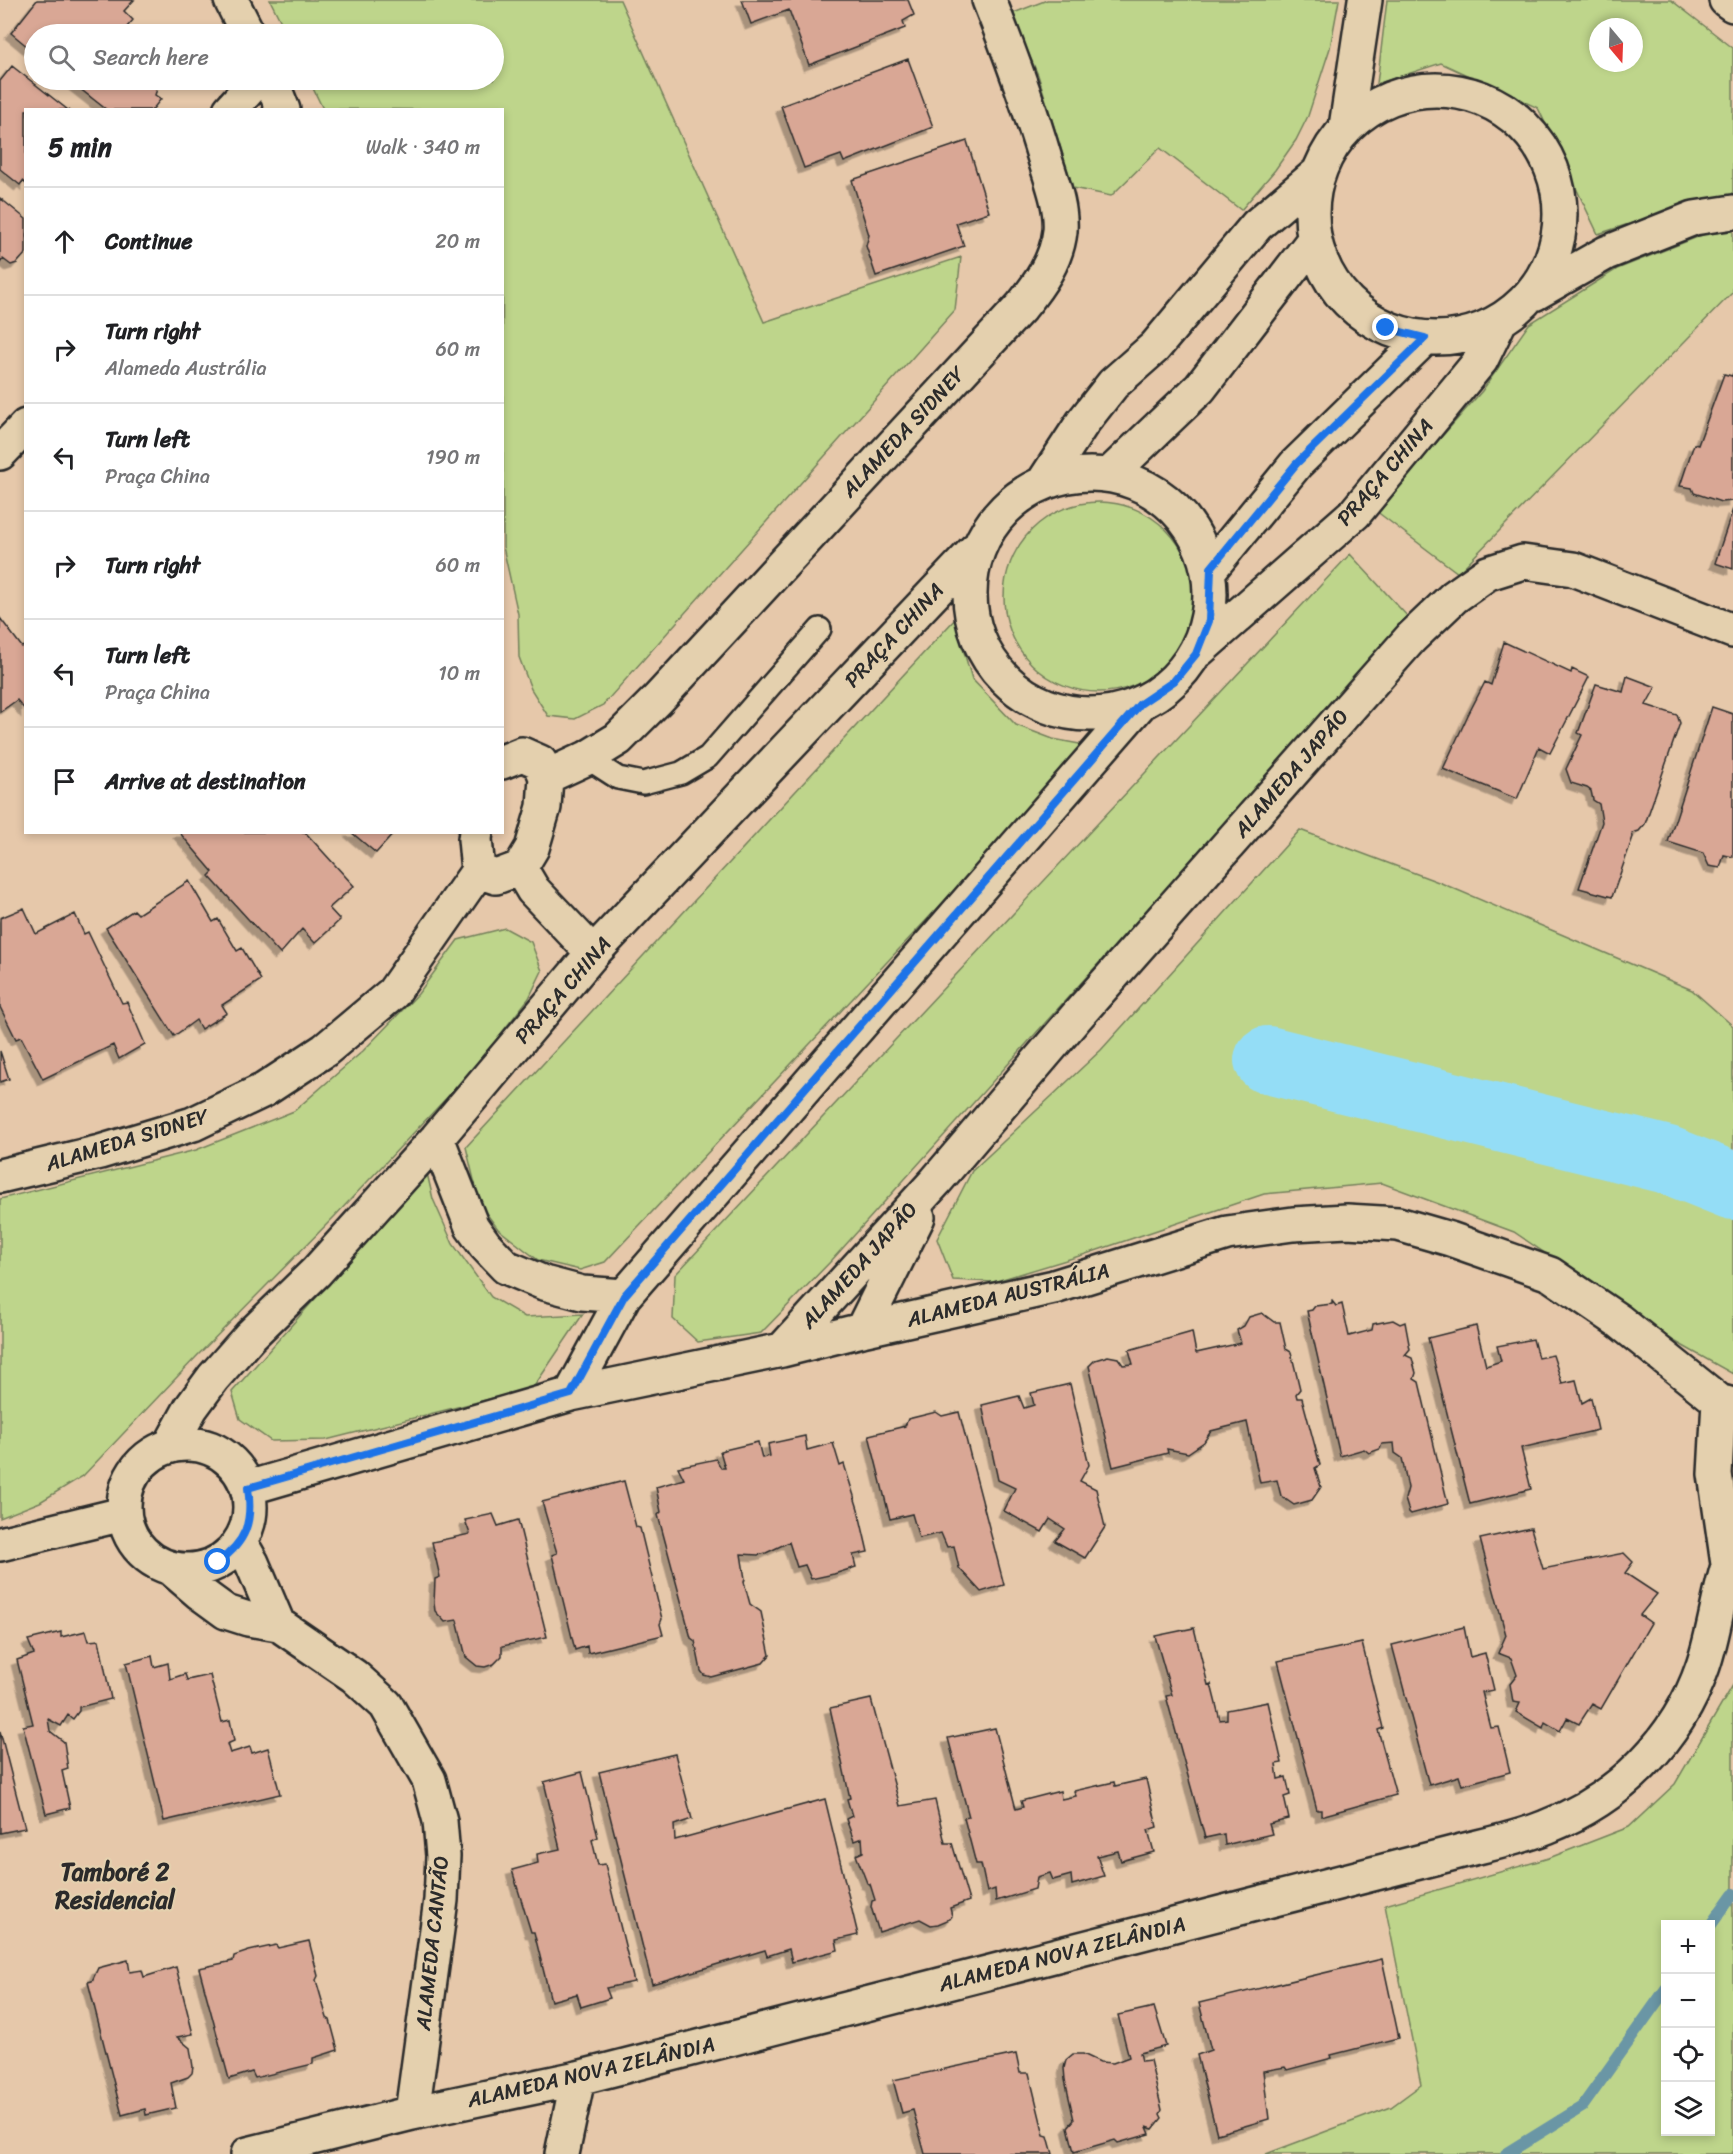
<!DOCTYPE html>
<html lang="en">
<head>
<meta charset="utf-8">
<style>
  :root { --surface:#fff; --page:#f2f2f2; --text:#202124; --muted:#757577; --line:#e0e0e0 }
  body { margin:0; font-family:Sriracha,sans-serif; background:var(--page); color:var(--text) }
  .controls { position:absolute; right:18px; bottom:18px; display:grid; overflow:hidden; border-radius:0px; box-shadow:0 3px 9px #0003 }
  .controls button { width:54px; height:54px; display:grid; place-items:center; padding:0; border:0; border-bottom:2px solid var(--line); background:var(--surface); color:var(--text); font:30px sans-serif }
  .compass { position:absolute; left:1589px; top:18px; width:54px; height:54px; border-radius:50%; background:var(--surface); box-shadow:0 3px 9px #0003; rotate:161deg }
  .stop { position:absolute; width:18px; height:18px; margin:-14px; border:4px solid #1a73e8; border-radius:50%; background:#fff }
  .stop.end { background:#1a73e8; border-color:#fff; box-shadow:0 2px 6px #0008 }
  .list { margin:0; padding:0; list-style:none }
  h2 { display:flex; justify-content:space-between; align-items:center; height:78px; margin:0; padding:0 24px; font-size:26px }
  h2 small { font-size:20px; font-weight:400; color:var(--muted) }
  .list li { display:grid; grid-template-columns:39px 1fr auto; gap:18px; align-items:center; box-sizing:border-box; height:108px; padding:0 24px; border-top:2px solid var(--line) }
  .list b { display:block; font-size:22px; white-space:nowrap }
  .list p { margin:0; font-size:20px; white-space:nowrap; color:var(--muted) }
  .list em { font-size:20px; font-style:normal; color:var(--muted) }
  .icon { flex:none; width:33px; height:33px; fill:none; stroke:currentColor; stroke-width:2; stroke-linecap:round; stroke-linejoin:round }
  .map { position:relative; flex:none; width:1733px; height:2154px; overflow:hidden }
  .search { position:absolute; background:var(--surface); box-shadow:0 3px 9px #0003; left:24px; top:24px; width:480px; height:66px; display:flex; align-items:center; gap:15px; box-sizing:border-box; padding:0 21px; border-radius:33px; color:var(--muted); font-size:22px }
  .panel { position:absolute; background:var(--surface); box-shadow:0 3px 9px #0003; left:24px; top:108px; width:480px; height:726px; border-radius:0px }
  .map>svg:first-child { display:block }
</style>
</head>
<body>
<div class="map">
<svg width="1733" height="2154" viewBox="0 0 1733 2154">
  <defs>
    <filter id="shadow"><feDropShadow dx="-5.5" dy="5.5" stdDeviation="0" flood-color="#0004"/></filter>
  </defs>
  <rect width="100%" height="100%" fill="#e6c8aa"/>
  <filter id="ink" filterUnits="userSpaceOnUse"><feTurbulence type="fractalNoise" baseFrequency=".0167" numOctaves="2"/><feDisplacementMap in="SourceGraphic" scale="12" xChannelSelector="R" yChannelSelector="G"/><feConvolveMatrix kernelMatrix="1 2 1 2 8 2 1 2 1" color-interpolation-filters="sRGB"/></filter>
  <g filter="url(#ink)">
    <path fill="#bed58b" stroke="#74805b" stroke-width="1.5" fill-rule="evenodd" d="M270,0h350l144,322 197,-65 -6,53 -352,395 -28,14 -27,-3 -17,-27 -12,-32 -1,-43 -15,-67 -1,-437 -179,-1 -14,-29h185v-46h-207z
      M1047,0h292l-9,48 -22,68 -12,24 -21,30 -34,40 -81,-62 -49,48 -38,-8 -35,-113 -27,-61z
      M1387,0h284l62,48v149l-40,6 -95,31 -60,-126 -97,-45 -64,21zM1598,27h36v36h-36z
      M1733,231v61l-275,281 -82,-62 106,-120 47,-67 88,-55 88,-35z
      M1004 597a95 95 0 1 1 190 0a95 95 0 1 1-190 0Z
      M1350,554l59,64 -577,642 -71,73 -63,9 -25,-23 2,-44z
      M958,616v16l14,47 44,46 37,14 37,7 -485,516 -25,8 -42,-10 -40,-31 -18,-24 -14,-58z
      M1300,830l141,53 251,107 41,36v348l-59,-33 -160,-109 -132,-49 -118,11 -178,60 -93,28 -40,-2 -16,-41 35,-68 129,-121z
      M505,928l26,14 11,29 -13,27 -58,74 -137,145 -137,139 -114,120 -43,26 -40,16v-319l196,-49 98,-39 69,-60 55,-57 40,-54z
      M427,1173l6,26 20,45 38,53 34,20 58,-3 -50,74 -207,52 -55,1 -31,-22 -8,-27z
      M1733,1685v469h-467l125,-47 30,-22 -36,-180 164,-47 80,-31 46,-43zM1666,1924h44v208h-44z"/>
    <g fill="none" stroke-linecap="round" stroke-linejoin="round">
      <path stroke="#6a96a5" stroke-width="12" d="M1710,1926l23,-32
        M1506,2154l76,-47 84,-118"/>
      <path stroke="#94ddf6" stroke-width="68" d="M1268,1060l400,100 65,26"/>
    </g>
    <path fill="#d9a795" stroke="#2b2b2b" stroke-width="1.5" filter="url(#shadow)" d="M37,0h97l-10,11 9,9 -12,14h-17l-2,-2 -2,2h-66v18l-23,-19z
      M742,0h166l6,15 -11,6 2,7 -96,37 -20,-55 -38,14z
      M908,59l25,68 -89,35 -3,-7 -37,13 -23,-62z
      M12,66l56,44h-42v74l-3,-3 -3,4 -20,-16v-88z
      M69,80h77l11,9 -2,6 6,4 -9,11h-45z
      M967,141l22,71 -33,11 8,23 -88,30 -10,-30 3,-11 -17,-55z
      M0,198l26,21v34l-9,10 -6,2 -8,-6 -3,4z
      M1733,373v128l-12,1 -27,-9 -2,-5 -12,-2 14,-42 4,1 26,-71 8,2z
      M1733,509v60l-18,-6z
      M0,618l22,29 4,-2v66l-9,-11 -17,12z
      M1504,642l67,31 1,-4 17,8 -39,76 -11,-6 -22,52 -74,-30 25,-54 17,-33 6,3z
      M1627,676l29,11 -10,18 31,10 3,8 -35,101 -6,7 -7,2 1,4 -21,60 -33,-9 23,-66 -3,-18 -6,-4 -2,-9 -4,-3 -16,-5 -5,-14 16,-34 -4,-2 18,-49 27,8z
      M1712,707l21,7v143l-9,-2 -4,13 -11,-2 -6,-13 -35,-11z
      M179,832h126l49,54 -25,22 11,12 -25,23 -13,-14 -22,25 -71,-78 4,-4z
      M351,832h44l-19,21z
      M189,881l24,41 5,-3 19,32 5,-3 19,32 -39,25 5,8 -26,16 -5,-9 -22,16 -68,-108 28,-18 4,4z
      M24,908l12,26 39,-20 9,20 4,-2 34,71 5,-1 18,42 -26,15 -6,-14 -70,34 -22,-42 -5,2 -16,-32v-89z
      M0,1051l9,28 -9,3z
      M1332,1301l4,5 6,-2 7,32 23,-6 1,-6 20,-4 7,4 5,-2 5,27 -5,6 7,3 4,15 -2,6 5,3 29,122 -37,10 -2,-2 -4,-13 3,-11 -6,-30 -7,-5 -1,-10 -12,1 -2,5 -11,4 -5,-4 -24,7 -33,-145 5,-1 3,-4 17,-2z
      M1262,1313l12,9h6l6,27 5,3 9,37 -4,5 1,4h5l18,67 -5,3 6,19 -9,13 -18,5 -13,-9 -4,-16 -17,3 -13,-61 -36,9 -7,11 -16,11 -21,-4 1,4 -55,14 -24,-101 6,-6 13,-4 10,2 5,7 10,-1 -4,-14 63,-18 4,21 45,-10 -4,-13 7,-4 5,-9z
      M1476,1326l10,40 15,-5 -4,-15 36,-7 5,19 15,-3 9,28 14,-3 6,23 9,-5 7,32 -77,18 10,41 -61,15 -42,-166z
      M1070,1384l19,81 -9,16 16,8 9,38 -20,31 -30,-17 10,-12 -15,-10 -8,13 -38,-21 11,-23 -17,-8 -16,-75 37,-9 5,12 10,-3 -3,-12z
      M936,1412l6,4 17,-4 45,173 -23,7 -22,-24 -5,-22 -7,1 -6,-14 -22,5 -7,-24 -22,5 -21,-84 36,-9 3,-7z
      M805,1436l2,14 26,-7 7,23 4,-2 14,45 10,43 -15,3 3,12 -22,7 -23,5 -6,-14 -8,2 -8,-25 -23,11 -8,2 -17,-1 4,25 -1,3 6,22 11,8 9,43 -7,8 -52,14 -7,-2 -3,-4 -6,-30 -4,-3 -33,-123 3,-3 -5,-25 28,-8 -6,-12 38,-8 5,9h4l-5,-17 38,-9 4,16 8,-2 -2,-12z
      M624,1481l12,46 4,1 22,91 -2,5 3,11 -75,18 -1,-7 -12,4 -23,-95 5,-2 -15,-51z
      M493,1514l5,12 20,-6 29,117 -45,9v10l-8,8 -9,3 -8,-1 -11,-9 -9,-37 -12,2 -10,-11 -1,-8 1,-24 5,-2 -8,-35 38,-8 -5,-14z
      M1531,1528l12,41 81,-16 9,9 -8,11 32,21 -17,21 11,8 -50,86 -9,-5 -13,20 -12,-6 -7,13 -15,-9 -2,6 -27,-16 4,-9 -7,-1 -3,-18 7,-9 -6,-17 -13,-5 8,-18 -26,-96z
      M1464,1627l6,30 15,-4 9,37 -12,2 9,36 8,-1 11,45 -48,13 -3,-9 -30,9 -37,-140z
      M1194,1628l14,57 3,-1 9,36 7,-1v-9l41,-8 14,61 -6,1 2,15 8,-2 4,18 -6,2 5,22 -20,5 3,10 -47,11 -1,-11 -19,4 -39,-142 6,-1 -17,-59z
      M86,1631l3,10 10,-1 12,59 -32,8v4l-6,8 -5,-4 -7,11 -13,-7 2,12 14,11 4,27 -6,2 8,37 -24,6 -23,-88 10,-2 -16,-64 17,-6 -6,-14 33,-8v5z
      M1362,1643l21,85 -5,2 18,65 -75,21v-6h-4l-39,-149z
      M152,1656l2,11 14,-4 2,16 15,-5 2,6 23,-5 12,47 8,-2 4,21 -7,3 3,9 20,-6 2,6 16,-5 12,46 -116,27 -38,-158z
      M871,1699l29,107 35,-6 10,43h7l17,58 -19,7 2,8 -2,3 -12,5 -7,1 -11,-6 -41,13 -8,-25 1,-6 3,-1 -5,-16 -3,-1 -11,-28 7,-3 -1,-14 -8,3 -8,-22 6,-3 -5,-17 3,-1 -20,-90z
      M995,1728l21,81 7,-2 -2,-6 39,-10 1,8 15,-3 -2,-5 40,-9 1,4 31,-7 11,48 -9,3 6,22 -33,9 -3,-10 -21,5 7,20 -32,9 -1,-10 -18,5 -3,-7 -13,4 -2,12 -39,12 -1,-12 -8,3 -6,-28h-5l-12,-46 5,-1 -21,-79z
      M0,1731l25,97 -25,5z
      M675,1754l17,65 -18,6 1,15 150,-41 33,136 -22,5 2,10 -46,12 -3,-13 -22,7 -2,-6 -113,34 -53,-212z
      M582,1772l16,65 -6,3 6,25 7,-1 29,118 -28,6 4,10 -29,9 -4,-13 -26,7 -17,-69h-3l-19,-62 26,-7 -1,-9 23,-5 -16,-67z
      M309,1941l9,35 -2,4 11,38 3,2 8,30 -25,8v6l-58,14 -3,-6 -23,7 -30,-111 34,-7 1,-5 15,-5 27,-6 2,3z
      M1382,1959l17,79 -68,17 1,3 -45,12 -2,-3 -22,4 6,48 -52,15 -20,-79 14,-5 -12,-47z
      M128,1960l2,12 12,-2 2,7 32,-10 17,67 -16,3 13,11 3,19 -1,6 -4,4 -17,6 5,25 -30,7 -1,-6 -23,6 -34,-133 4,-1 6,-13z
      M1154,2007l12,39 -26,7 2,8 8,-1 12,50 -2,4 2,4 -9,11 -6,-2 3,7 -32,9 -3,-3 -41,12 -6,-25 6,-7 -9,-40 -1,-12 2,-8 7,-6h10l17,8 13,1 16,-6 -11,-42z
      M1016,2054l4,19h9l15,62 4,1 5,18h-128l-12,-44 -11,3 -9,-33z"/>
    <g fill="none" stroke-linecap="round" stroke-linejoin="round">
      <defs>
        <path id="service" d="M587,758l31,20 25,5 38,-10 27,-16 112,-128"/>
        <path id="minor" d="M231,0l17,34
          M271,80l12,30
          M1312 214a124 124 0 1 1 248 0a124 124 0 1 1-248 0Z
          M230,110l27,-30
          M1346,127l19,-127
          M1534,294l72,-41 88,-35 39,-6
          M0,453l26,-27
          M970 594a120 120 0 1 1 240 0a120 120 0 1 1-240 0Z
          M1110,474l90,-86 113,-147
          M1045,480l38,-58 30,-38 42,-37 102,-122 60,-51
          M1211,568l85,-104 129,-126
          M1199,650l156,-137 126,-153 19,-39
          M546,777l41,-19 31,-19 40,-40 363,-392c18,-22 36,-47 39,-76 2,-24 -8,-49 -15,-72 -16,-54 -35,-106 -56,-159
          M476,832l-1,7 3,32 18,6 24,-9 12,-20 12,-41 2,-30 -6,-15 -18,-8 -20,8
          M520,868l13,22 60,63
          M437,1138l35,89 13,18 21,22 38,16 38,10 42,3
          M0,1176l100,-24 93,-28 71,-34 61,-40 68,-57 85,-122
          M862,1330l56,-113
          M782,1350l154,-169 140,-164 335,-379 43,-41 34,-24 35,-11 50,7 160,62
          M571,1394l53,-98 516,-592
          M1719,1401l-4,73 13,90
          M124 1507a63 63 0 1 1 126 0a63 63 0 1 1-126 0Z
          M170,1446l21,-38 22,-30 37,-42 66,-64 121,-134 156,-185 382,-403
          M248,1488l323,-94 211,-44 80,-20 192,-43 173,-54 66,-9 54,-3 51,3 52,15 100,35 69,47 100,80 14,4
          M240,1542l12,21 26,61
          M0,1544l123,-30
          M172,1569l28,24 26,19 22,7 30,5 76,52 32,29 43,75 11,41 3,35 -2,44 -29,213
          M248,2154l164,-41 166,-35 876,-225c30,-8 63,-14 92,-26 73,-28 132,-87 157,-161 13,-38 16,-79 30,-115
          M562,2154l16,-76"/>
        <path id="secondary" d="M1726,0l7,5"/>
      </defs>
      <use href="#service" stroke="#2b2b2b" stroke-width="26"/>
      <use href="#minor" stroke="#2b2b2b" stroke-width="38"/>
      <use href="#secondary" stroke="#2b2b2b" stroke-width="38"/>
      <use href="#service" stroke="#e4d0ae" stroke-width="21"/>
      <use href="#minor" stroke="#e4d0ae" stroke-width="33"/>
      <use href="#secondary" stroke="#e4d0ae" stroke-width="33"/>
    </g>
  </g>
  <g fill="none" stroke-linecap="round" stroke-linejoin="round" filter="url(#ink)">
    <path stroke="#1a73e8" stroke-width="8" d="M218,1562c28,-20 35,-40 30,-74l323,-94 53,-98 516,-592 34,-23 22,-27 13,-33 2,-53 85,-104 129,-126 -39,-10"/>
  </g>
  <g text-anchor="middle" stroke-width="4.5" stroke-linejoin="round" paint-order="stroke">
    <g font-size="21" fill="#2b2b2b" stroke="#e4d0ae">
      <text transform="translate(903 432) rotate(-47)" y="7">ALAMEDA SIDNEY</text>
      <text transform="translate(1385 472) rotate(-49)" y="7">PRAÇA CHINA</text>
      <text transform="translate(894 635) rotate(-47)" y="7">PRAÇA CHINA</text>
      <text transform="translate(1291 773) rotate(-49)" y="7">ALAMEDA JAPÃO</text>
      <text transform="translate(563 990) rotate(-49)" y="7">PRAÇA CHINA</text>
      <text transform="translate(127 1140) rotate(-17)" y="7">ALAMEDA SIDNEY</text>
      <text transform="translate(859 1265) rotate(-48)" y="7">ALAMEDA JAPÃO</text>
      <text transform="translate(1008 1295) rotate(-14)" y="7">ALAMEDA AUSTRÁLIA</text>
      <text transform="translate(432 1943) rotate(-84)" y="7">ALAMEDA CANTÃO</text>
      <text transform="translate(1062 1954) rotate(-14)" y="7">ALAMEDA NOVA ZELÂNDIA</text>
      <text transform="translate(591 2072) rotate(-13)" y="7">ALAMEDA NOVA ZELÂNDIA</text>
    </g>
    <g font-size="24" font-weight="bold" fill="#2b2b2b" stroke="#e4d0ae">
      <text x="115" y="1880">Tamboré 2<tspan x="115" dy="28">Residencial</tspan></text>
    </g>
  </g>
</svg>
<div class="controls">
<button>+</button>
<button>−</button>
<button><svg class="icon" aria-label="locate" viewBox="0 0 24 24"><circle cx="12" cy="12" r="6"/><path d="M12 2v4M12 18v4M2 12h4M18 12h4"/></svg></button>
<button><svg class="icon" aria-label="layers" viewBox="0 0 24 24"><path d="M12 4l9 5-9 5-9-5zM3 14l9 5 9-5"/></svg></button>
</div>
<svg class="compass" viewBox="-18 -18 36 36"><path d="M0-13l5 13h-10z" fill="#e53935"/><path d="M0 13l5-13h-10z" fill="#757577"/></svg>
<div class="stop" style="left:218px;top:1562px"></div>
<div class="stop end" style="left:1386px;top:328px"></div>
<div class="search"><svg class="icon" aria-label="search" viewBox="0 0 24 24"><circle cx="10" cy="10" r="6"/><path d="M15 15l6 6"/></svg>Search here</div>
<section class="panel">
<h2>5 min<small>Walk · 340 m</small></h2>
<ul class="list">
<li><svg class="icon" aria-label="ahead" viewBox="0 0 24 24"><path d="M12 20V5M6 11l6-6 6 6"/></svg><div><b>Continue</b></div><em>20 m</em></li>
<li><svg class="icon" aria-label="right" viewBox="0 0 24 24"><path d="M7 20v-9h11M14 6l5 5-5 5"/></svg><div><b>Turn right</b><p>Alameda Austrália</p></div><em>60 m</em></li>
<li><svg class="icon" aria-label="left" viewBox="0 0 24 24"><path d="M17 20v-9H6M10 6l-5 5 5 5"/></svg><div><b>Turn left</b><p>Praça China</p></div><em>190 m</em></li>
<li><svg class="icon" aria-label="right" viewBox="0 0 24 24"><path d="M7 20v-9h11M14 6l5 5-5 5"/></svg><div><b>Turn right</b></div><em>60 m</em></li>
<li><svg class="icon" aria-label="left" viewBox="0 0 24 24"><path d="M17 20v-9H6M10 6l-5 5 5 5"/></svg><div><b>Turn left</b><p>Praça China</p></div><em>10 m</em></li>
<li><svg class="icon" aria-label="arrive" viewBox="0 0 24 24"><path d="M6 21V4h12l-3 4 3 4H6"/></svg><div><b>Arrive at destination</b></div></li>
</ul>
</section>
</div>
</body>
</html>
